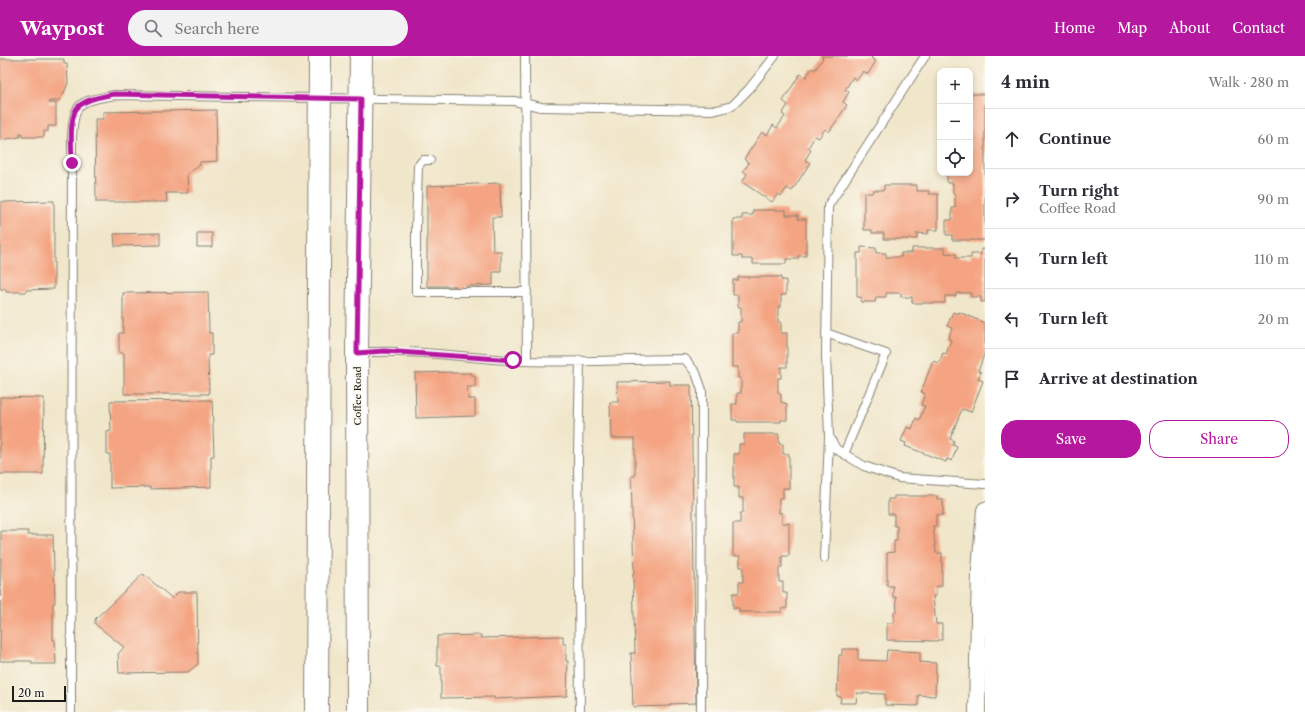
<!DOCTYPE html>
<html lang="en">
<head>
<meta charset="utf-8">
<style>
  :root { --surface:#fff; --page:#f2f2f3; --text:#2b2b33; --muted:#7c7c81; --line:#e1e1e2; --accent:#b5179e }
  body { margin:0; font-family:"Libre Caslon Text",serif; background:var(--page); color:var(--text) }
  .controls { position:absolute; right:12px; top:12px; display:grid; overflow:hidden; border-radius:8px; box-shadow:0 2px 6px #0003 }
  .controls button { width:36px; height:36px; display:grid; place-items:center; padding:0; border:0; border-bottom:1px solid var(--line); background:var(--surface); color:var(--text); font:20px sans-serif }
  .scale { position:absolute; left:12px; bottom:10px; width:54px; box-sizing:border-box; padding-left:4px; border:2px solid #1c1c1c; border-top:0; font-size:11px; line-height:14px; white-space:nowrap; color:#1c1c1c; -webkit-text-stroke:3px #fbf7ec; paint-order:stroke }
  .stop { position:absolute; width:12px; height:12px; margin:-9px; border:3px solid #b5179e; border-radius:50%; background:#fff }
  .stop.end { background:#b5179e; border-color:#fff; box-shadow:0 1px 4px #0008 }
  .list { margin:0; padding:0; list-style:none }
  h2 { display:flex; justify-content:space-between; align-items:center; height:52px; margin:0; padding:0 16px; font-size:17px }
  h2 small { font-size:13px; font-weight:400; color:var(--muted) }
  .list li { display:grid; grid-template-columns:26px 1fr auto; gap:12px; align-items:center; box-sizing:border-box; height:60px; padding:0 16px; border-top:1px solid var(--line) }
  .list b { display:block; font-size:15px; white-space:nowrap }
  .list p { margin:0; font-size:13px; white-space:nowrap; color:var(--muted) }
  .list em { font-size:13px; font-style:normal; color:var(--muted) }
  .actions { display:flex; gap:8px; padding:12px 16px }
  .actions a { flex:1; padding:9px 0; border:1px solid var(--accent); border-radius:16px; text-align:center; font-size:14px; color:var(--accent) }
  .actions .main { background:var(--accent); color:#fff }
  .icon { flex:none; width:22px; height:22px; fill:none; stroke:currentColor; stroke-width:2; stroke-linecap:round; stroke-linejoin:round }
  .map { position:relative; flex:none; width:985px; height:656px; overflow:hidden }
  header { display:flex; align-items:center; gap:24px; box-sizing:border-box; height:56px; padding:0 20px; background:var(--accent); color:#fff }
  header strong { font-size:19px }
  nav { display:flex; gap:22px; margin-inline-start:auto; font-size:14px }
  .search { width:280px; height:36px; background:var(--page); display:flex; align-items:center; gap:10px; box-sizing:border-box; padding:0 14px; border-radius:22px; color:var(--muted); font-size:15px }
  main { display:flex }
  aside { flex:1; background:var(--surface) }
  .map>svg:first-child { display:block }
</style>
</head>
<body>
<header>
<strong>Waypost</strong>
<div class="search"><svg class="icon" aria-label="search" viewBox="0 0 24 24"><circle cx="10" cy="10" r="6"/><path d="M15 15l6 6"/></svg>Search here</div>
<nav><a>Home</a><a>Map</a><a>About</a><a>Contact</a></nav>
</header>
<main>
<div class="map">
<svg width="985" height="656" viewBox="0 0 985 656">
  <rect width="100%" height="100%" fill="#fbf7ec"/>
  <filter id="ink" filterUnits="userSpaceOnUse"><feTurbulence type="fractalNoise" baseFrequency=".025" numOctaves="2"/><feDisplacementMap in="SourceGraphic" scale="8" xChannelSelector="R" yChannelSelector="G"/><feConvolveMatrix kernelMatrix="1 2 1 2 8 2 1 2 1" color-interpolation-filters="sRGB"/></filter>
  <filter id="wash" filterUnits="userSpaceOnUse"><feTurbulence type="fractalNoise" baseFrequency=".012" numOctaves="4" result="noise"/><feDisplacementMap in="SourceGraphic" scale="16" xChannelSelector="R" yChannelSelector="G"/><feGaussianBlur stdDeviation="0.9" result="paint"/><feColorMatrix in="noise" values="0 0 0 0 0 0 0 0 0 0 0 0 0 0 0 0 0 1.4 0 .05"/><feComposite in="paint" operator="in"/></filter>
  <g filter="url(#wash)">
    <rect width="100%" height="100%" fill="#f0e6ca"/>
    <g id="blocks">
      <path fill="#f4a482" d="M821,0h52l-2,2 5,3 -8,13 -5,-3 -6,9 -4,-3 -8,13 4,2 -6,10 4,3 -18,27 -4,-3 -6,9 -4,-2 -7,12 3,2 -6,10 5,3 -18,28 -5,-3 -6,8 -3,-2 -6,8 -30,-20 5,-8 -4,-3 6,-8 -5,-4 18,-27 5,3 6,-10 4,3 8,-12 -3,-2 6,-9 -5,-4 17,-27 6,3 6,-9 3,2 8,-12z
        M0,3h64v5h3l1,19 -4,10 -6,8h-9v2h7v23h-8v5h-4v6h-22v-4h-2v4l-20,3z
        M970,38h15v146h-33v-5h-6v-15h6v-12h3v-14h-2v-11h-6v-10h23z
        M216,54l1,51 -17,1v3l-13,9 1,19h-22l1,9h-71l-1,-83h8v-7z
        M500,127l1,34h-9l1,34h8v21h-8v13l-27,1v4h-10v-4h-29v-100z
        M884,129h33v6h12v3h9v36h-10v4l-11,-1v6h-33v-6h-12v-3h-8v-37h8l1,-3h11z
        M54,145v88l-28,1v2h-20v-3h-6v-87z
        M753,154h33v5h12v4h8v37h-8v3h-12v5h-33v-5h-11v-3h-9v-37h9v-4h11z
        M160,177v12l-45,1 -1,-12z
        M197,177h15v14h-15z
        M861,191l15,1v5h10v4h15v-4h11v-5h33v5l11,1v4h15v-4h10v-5h4v53h-4v-5h-10v-4h-15v3h-11v7h-33v-6h-11v-4h-15v4h-10l-1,5h-14v-5h-4v-44h4z
        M738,221h43v3h5v15h-5v12h-3v15h3v11h6v34h-6v11h-3v15l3,2v7l6,2v16h-6v2h-44v-2h-5v-16h5v-11h4v-15h-3v-11h-6v-34h6v-11h3v-15h-3v-12h-5v-15h5z
        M208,236l1,41h3v22h-4l1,39h-85v-41h-5v-20h4v-40z
        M953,256l5,2 1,-2 26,11v29l-7,19 3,1 -3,7 5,2 -12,31 -9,-3 -12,30 4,2 -1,4 4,2 -5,14 -5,-2 -1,3 -41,-16 1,-3 -5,-2 6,-14 5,2 4,-11 3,2 6,-14 -4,-1 4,-11 -4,-2 12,-31 6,2 4,-10 3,1 5,-14 -3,-1 4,-11 -5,-2z
        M451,316v1h21v3h3v11h-8l1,12h7v17l-59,2 -1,-45z
        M670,325v4h21l5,318 -26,1v2l-37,1 -2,-54h4l-2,-79h1l-3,-98h4v-38h-24l-1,-36h8l-1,-20z
        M0,341l44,1 -1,76h-43z
        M212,344l2,56h-3v31l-61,2v-2l-40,1v-34h-3v-22l4,-1 -1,-30z
        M744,378h35v10h4v10h6v34h-6v10h-4v15h3v10h7v33h-7v11h-3v15h4v11h4v15h-4l-1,4h-43v-4h-6v-15h6v-11h4v-15h-3v-11h-7v-33h7v-10h3v-15h-4v-11h-5v-33h5v-10h5z
        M894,440h43v3h6v16h-7v11h-3l3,27h6v33h-6v10h-3l3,28h6v16h-5v1l-50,-1v-17h7v-11h3l-1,-15h-3v-11h-6v-33l7,-1v-11h3v-15h-3v-12h-6v-15h6z
        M1,475h27v4h25l2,68h-2v37h2l1,24h-24v-3h-32z
        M143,518l30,25 5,-7h19l1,72 -10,8 -69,1 -1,-19 6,-7 -29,-23v-5z
        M481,579v3l82,-2v8h3v17h2l-1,35 -73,3v-2l-53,1v-32h-4v-30z
        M842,593h16v11l28,1 1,-11 33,2v10l16,1 -1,33 -17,-1v11l-33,-1v-11l-28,-1 -1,10h-16l1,-6 -4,-1 2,-41h3z"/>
    </g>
  </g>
  <g filter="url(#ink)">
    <use href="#blocks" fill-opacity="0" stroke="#868173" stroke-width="1"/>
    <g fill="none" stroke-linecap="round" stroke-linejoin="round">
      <defs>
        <path id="lane" d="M525,0l2,305
          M925,0l-97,150 -2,149 3,81 7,13 28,17 35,12 86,6
          M430,104h-7l-5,6 -2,62v64h111
          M826,277l60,21 -42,100
          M357,297c57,-5 113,6 170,8 53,2 106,-2 158,-2l11,14 6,17 -1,322
          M580,304l-2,94 2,258
          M824,502l5,-121
          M71,656l1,-575c2,-37 8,-35 42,-42l400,6 27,6 176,3 15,-4 17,-17 26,-33"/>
        <path id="street" d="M977,656l3,-141 5,-61"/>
        <path id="secondary" d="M317,656l3,-656
          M358,656l-1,-359 4,-297"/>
      </defs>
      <use href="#lane" stroke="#868173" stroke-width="10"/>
      <use href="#street" stroke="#868173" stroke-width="18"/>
      <use href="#secondary" stroke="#868173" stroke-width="24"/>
      <use href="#lane" stroke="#fff" stroke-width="8"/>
      <use href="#street" stroke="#fff" stroke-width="16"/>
      <use href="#secondary" stroke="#fff" stroke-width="22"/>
    </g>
  </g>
  <g fill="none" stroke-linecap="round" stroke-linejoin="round" filter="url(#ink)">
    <path stroke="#b5179e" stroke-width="5" d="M72,107c0,-13 -4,-49 7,-57 9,-8 23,-9 35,-12l247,5 -4,254 27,-2 129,9"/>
  </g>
  <g text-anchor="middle" stroke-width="3" stroke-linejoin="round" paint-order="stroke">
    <g font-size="10" fill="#1c1c1c" stroke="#fbf7ec">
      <text transform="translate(357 340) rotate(-90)" y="4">Coffee Road</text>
    </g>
  </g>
</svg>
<div class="controls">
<button>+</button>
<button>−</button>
<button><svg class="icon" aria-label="locate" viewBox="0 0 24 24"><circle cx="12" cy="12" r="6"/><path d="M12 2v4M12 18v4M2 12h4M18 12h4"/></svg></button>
</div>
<div class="scale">20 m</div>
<div class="stop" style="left:513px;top:304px"></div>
<div class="stop end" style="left:72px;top:107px"></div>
</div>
<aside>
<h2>4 min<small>Walk · 280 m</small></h2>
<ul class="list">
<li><svg class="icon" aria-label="ahead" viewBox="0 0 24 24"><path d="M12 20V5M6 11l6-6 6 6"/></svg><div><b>Continue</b></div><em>60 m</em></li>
<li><svg class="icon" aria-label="right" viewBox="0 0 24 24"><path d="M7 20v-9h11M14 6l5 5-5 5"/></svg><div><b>Turn right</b><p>Coffee Road</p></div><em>90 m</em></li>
<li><svg class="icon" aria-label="left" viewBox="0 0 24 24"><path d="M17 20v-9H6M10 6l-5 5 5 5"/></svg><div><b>Turn left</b></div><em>110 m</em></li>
<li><svg class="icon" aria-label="left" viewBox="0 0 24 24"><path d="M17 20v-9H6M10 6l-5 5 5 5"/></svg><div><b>Turn left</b></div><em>20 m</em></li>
<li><svg class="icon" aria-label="arrive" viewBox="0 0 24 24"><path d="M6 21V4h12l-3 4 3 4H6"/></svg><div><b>Arrive at destination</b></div></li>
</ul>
<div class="actions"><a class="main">Save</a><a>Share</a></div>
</aside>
</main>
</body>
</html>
